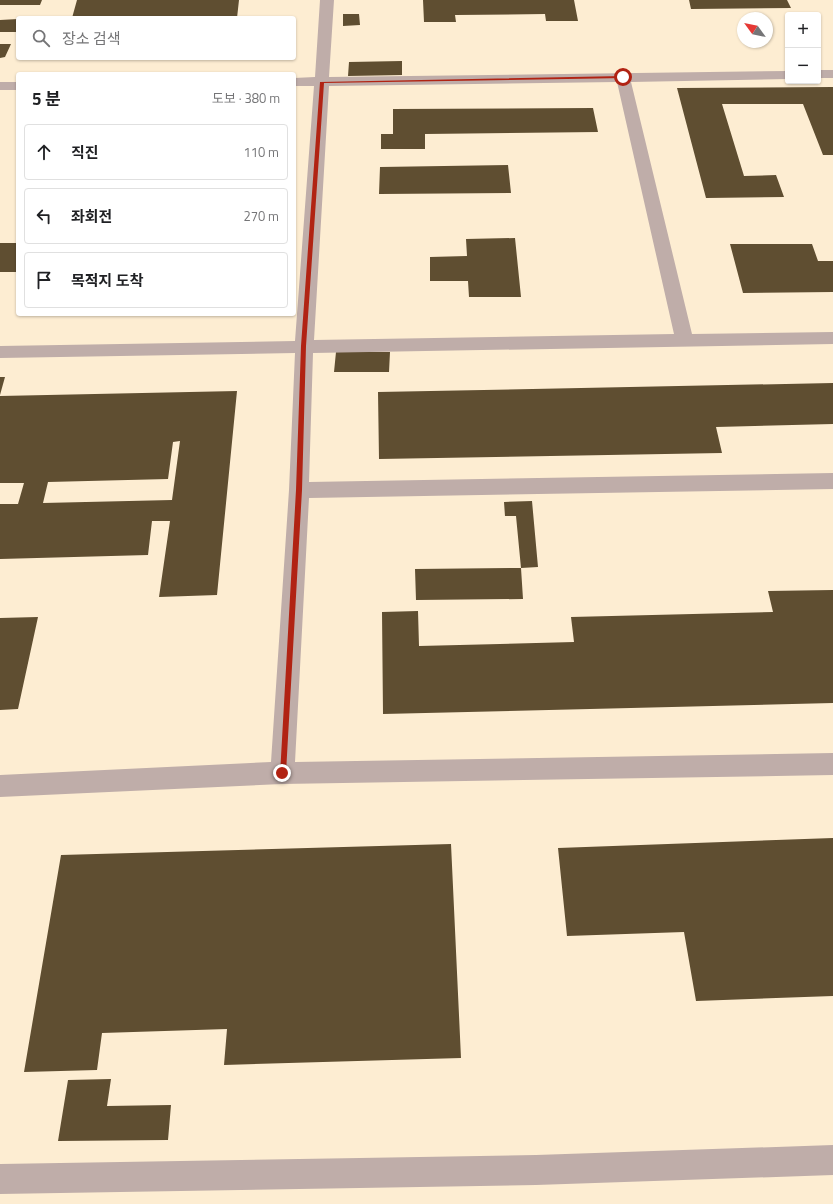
<!DOCTYPE html>
<html lang="ko">
<head>
<meta charset="utf-8">
<style>
  :root { --surface:#fff; --page:#f6f6f6; --text:#202124; --muted:#757577; --line:#e0e0e0 }
  body { margin:0; font-family:"Titillium Web","Noto Sans KR",sans-serif; background:var(--page); color:var(--text) }
  .controls { position:absolute; right:12px; top:12px; display:grid; overflow:hidden; border-radius:4px; box-shadow:0 1px 3px #0004 }
  .controls button { width:36px; height:36px; display:grid; place-items:center; padding:0; border:0; border-bottom:1px solid var(--line); background:var(--surface); color:var(--text); font:20px sans-serif }
  .compass { position:absolute; left:737px; top:12px; width:36px; height:36px; border-radius:50%; background:var(--surface); box-shadow:0 1px 3px #0004; rotate:303deg }
  .stop { position:absolute; width:12px; height:12px; margin:-9px; border:3px solid #b12313; border-radius:50%; background:#fff }
  .stop.end { background:#b12313; border-color:#fff; box-shadow:0 1px 4px #0008 }
  .list { margin:0; padding:0; list-style:none }
  h2 { display:flex; justify-content:space-between; align-items:center; height:52px; margin:0; padding:0 16px; font-size:17px }
  h2 small { font-size:13px; font-weight:400; color:var(--muted) }
  .list li { display:grid; grid-template-columns:26px 1fr auto; gap:12px; align-items:center; box-sizing:border-box; height:56px; margin:0 8px 8px; padding:0 8px; border:1px solid var(--line); border-radius:4px }
  .list b { display:block; font-size:15px; white-space:nowrap }
  .list em { font-size:13px; font-style:normal; color:var(--muted) }
  .icon { flex:none; width:22px; height:22px; fill:none; stroke:currentColor; stroke-width:2; stroke-linecap:round; stroke-linejoin:round }
  .map { position:relative; flex:none; width:833px; height:1204px; overflow:hidden }
  .search { position:absolute; background:var(--surface); box-shadow:0 1px 3px #0004; left:16px; top:16px; width:280px; height:44px; display:flex; align-items:center; gap:10px; box-sizing:border-box; padding:0 14px; border-radius:4px; color:var(--muted); font-size:15px }
  .panel { position:absolute; background:var(--surface); box-shadow:0 1px 3px #0004; left:16px; top:72px; width:280px; height:244px; border-radius:4px }
  .map>svg:first-child { display:block }
</style>
</head>
<body>
<div class="map">
<svg width="833" height="1204" viewBox="0 0 833 1204">
  <rect width="100%" height="100%" fill="#fdedd2"/>
  <path fill="#5f4e31" fill-rule="evenodd" d="M0,0h42l-2,5h-40z
    M77,0h162l-2,18h-31l1,-2 -135,2z
    M423,0h151l4,21h-32l-1,-7 -90,1 1,7h-32z
    M689,0h98l4,8 -100,1z
    M343,14h16l1,11 -17,1z
    M18,19v13h-18v-12z
    M0,44h11l-6,13 -5,1z
    M402,61v14l-54,1 1,-14z
    M833,87v68h-10l-20,-51h-81l22,72 32,-1 8,22 -78,1 -29,-110z
    M593,108l5,24 -173,2v15h-44v-15h12v-25z
    M508,165l3,28 -132,1 1,-27z
    M515,238l6,59h-52l-1,-16h-38v-24l37,-1 -1,-17z
    M0,243h18v29h-18z
    M730,244h82l6,17h15v31l-90,1z
    M336,352h54l-1,20h-55z
    M0,377h5l-5,18z
    M833,383v41l-117,3 6,26 -343,6 -1,-67z
    M237,391l-20,204 -58,2 11,-76h-18l-4,34 -148,4v-55h18l6,-21h-24v-87zM180,441l-8,59 -129,3 5,-21 120,-3 5,-37z
    M532,501l6,66 -17,1 -5,-52h-11l-1,-14z
    M521,568l2,31 -107,1 -1,-31z
    M833,590v113l-450,11 -1,-102 36,-1 1,35 155,-4 -3,-25 202,-5 -5,-21z
    M38,617l-20,92 -18,1v-92z
    M833,838v158l-137,5 -12,-69 -117,4 -9,-88z
    M451,844l10,214 -237,7 3,-36 -125,4 -5,37 -73,2 37,-217z
    M111,1079l-4,27 64,-1 -3,35 -110,1 10,-61z"/>
  <g fill="none" stroke-linecap="round" stroke-linejoin="round">
    <path fill="#bfada9" fill-rule="evenodd" d="M320,0h14l-5,77 459,-6v8l-157,3 61,252 141,-2v12l-520,9 -4,129 524,-9v16l-524,9 -14,264 538,-9v22l-551,9 -282,13v-22l271,-13 18,-272 6,-137 -295,5v-12l295,-5 19,-255h-20v-8l21,-1zM617,82l57,252 -360,6 15,-254z
      M818,70h15v8h-15z
      M0,82h18v8h-18z
      M833,1145v30l-297,10 -536,9v-30l536,-9z"/>
  </g>
  <path fill="#b12313" d="M623,76l2,2 -301,5 -18,263 -4,144 -16,283 -4,3 -2,-1 16,-285 5,-144 19,-264z"/>
</svg>
<div class="controls">
<button>+</button>
<button>−</button>
</div>
<svg class="compass" viewBox="-18 -18 36 36"><path d="M0-13l5 13h-10z" fill="#e53935"/><path d="M0 13l5-13h-10z" fill="#757577"/></svg>
<div class="stop" style="left:623px;top:77px"></div>
<div class="stop end" style="left:282px;top:773px"></div>
<div class="search"><svg class="icon" aria-label="search" viewBox="0 0 24 24"><circle cx="10" cy="10" r="6"/><path d="M15 15l6 6"/></svg>장소 검색</div>
<section class="panel">
<h2>5 분<small>도보 · 380 m</small></h2>
<ul class="list">
<li><svg class="icon" aria-label="ahead" viewBox="0 0 24 24"><path d="M12 20V5M6 11l6-6 6 6"/></svg><div><b>직진</b></div><em>110 m</em></li>
<li><svg class="icon" aria-label="left" viewBox="0 0 24 24"><path d="M17 20v-9H6M10 6l-5 5 5 5"/></svg><div><b>좌회전</b></div><em>270 m</em></li>
<li><svg class="icon" aria-label="arrive" viewBox="0 0 24 24"><path d="M6 21V4h12l-3 4 3 4H6"/></svg><div><b>목적지 도착</b></div></li>
</ul>
</section>
</div>
</body>
</html>
